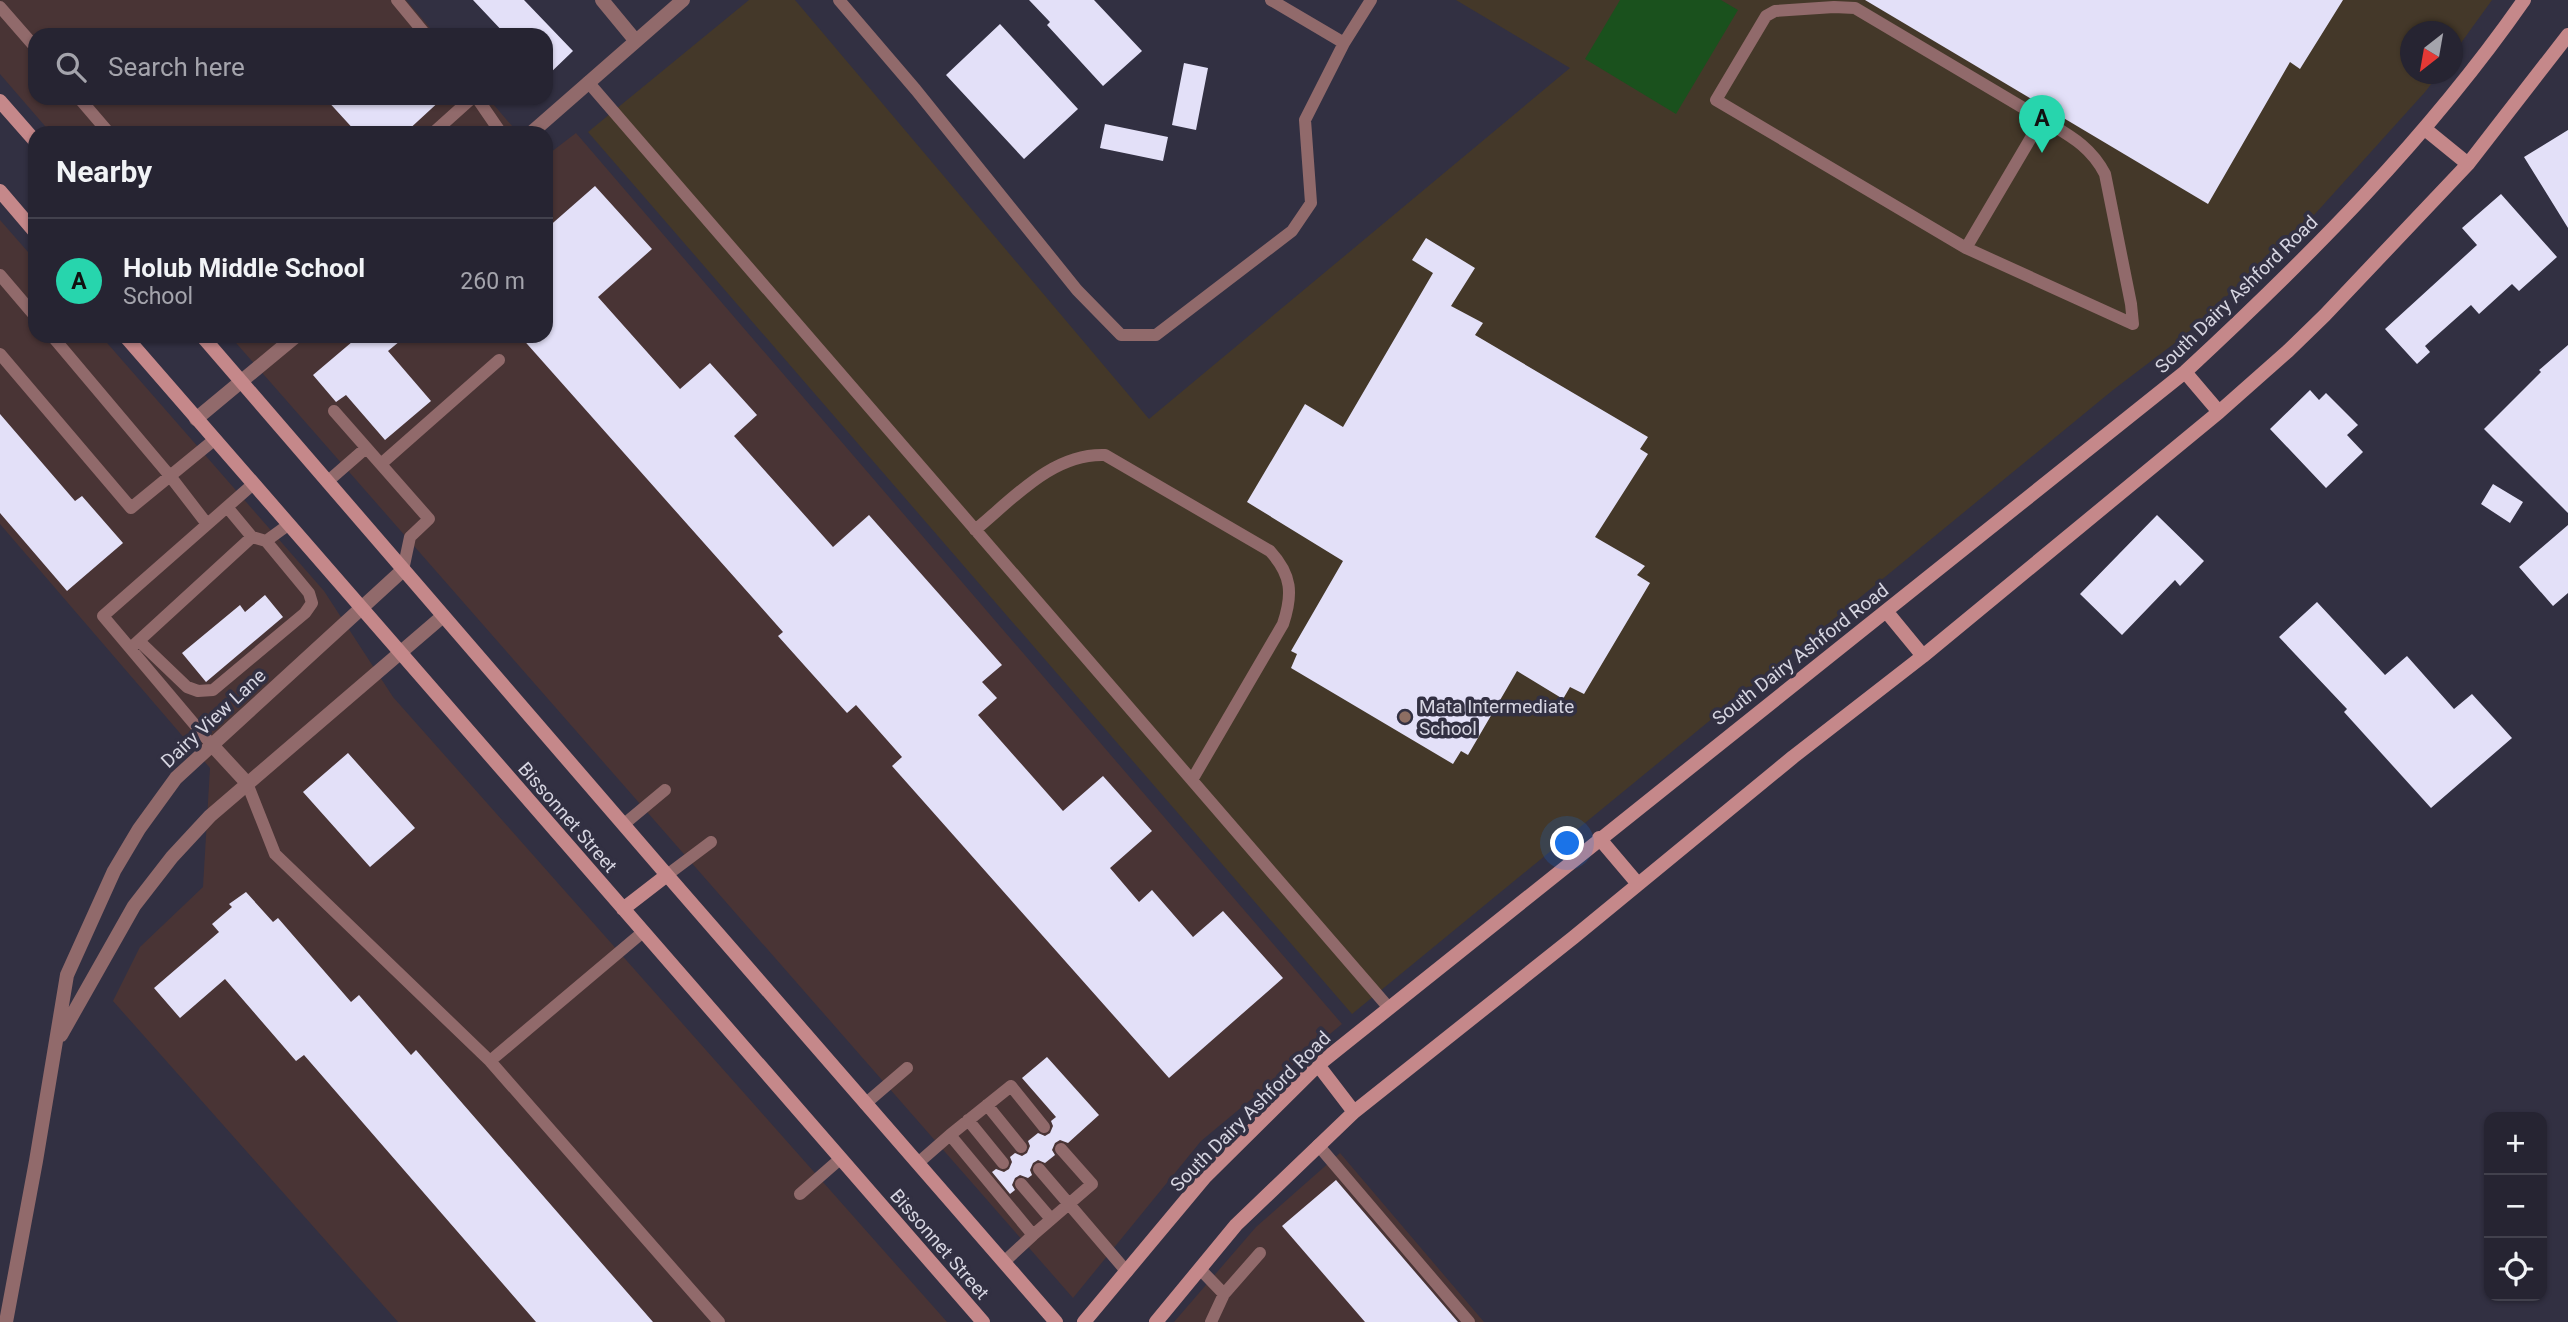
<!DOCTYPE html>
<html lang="en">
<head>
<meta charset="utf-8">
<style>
  :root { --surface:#262432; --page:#2e2c3a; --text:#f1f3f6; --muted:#a4a4ac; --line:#42414d; --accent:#27d5ad }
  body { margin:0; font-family:Roboto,sans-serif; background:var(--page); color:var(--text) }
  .controls { position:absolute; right:21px; bottom:21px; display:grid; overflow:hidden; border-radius:14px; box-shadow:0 2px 5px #0004 }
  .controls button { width:63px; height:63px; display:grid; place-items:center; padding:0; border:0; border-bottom:2px solid var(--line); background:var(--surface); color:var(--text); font:35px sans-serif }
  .compass { position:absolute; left:2400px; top:21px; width:63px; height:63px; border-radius:50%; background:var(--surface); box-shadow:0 2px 5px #0004; rotate:211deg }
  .you { position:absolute; left:1568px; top:844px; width:24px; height:24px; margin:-18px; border:5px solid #fff; border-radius:50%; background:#1a73e8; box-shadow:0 0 0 10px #1a73e833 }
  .badge { display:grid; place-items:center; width:46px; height:46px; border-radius:50%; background:var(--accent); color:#111; font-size:23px; font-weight:700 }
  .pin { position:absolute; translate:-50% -58px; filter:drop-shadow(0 2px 4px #0008) }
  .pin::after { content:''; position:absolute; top:37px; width:24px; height:21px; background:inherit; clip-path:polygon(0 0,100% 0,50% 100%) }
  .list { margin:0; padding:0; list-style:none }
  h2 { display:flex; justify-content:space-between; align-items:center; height:91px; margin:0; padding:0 28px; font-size:30px }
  h2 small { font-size:23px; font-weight:400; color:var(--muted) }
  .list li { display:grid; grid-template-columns:46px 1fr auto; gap:21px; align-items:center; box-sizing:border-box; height:126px; padding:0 28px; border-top:2px solid var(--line) }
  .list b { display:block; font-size:26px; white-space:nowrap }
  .list p { margin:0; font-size:23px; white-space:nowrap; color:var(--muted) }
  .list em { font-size:23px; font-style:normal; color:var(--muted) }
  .icon { flex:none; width:38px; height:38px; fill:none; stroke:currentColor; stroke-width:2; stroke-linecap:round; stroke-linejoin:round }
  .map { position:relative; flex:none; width:2568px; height:1322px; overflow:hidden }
  .search { position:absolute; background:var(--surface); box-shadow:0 2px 5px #0004; left:28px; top:28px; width:525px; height:77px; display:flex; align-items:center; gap:18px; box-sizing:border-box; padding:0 24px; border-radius:21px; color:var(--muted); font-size:26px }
  .panel { position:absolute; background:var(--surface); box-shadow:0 2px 5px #0004; left:28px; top:126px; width:525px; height:217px; border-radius:21px }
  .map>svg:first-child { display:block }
</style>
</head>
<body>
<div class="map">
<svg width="2568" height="1322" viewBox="0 0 2568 1322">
  <rect width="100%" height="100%" fill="#323042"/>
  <path fill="#493435" d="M0,0h406l30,35h-401v63h453l30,35h-467l-51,-59z
    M576,133l766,891 -141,117 -128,157 -843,-962h316v-180z
    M0,220l35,40v76h66l223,255 69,106 554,625h-549l-285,-321 27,-54 63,-60 7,-119 -210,-244z
    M1340,1153l144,169h-310l82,-95z"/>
  <path fill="#443829" d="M749,0h46l354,419 421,-351 -114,-68h1036l-39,54 -1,-22h-42v42h29l-14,18 -110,122 -131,122 -71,54 -761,624 -764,-882z"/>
  <path fill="#1a511d" d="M1620,0h101l17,10 -62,104 -91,-55z"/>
  <path fill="#e3e0f8" d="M473,0h51l49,51 -27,26v-42h-40z
    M1029,0h65l48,51 -39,35 -56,-61 3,-3z
    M1865,0h478l-43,69 -10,-7 -82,142z
    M1000,24l78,85 -54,50 -78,-84z
    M1184,63l24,5 -12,62 -24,-5z
    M325,98h118l-38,35h-48z
    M1105,124l63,13 -5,24 -63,-13z
    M2568,130v98l-44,-71z
    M595,186l57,63 -54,48 82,92 30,-26 47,52 -23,21 99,111 36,-32 133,150 -20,17 15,16 -19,17 85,96 40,-35 49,55 -42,37 29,34 13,-12 41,47 30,-26 60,67 -114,100 -277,-312 10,-9 -46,-52 -9,8 -69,-77 5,-4 -263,-296h26v-107z
    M2501,194l56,63 -38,34 -7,-7 -33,30 -8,-9 -46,41 5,6 -13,12 -32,-35 92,-84 -15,-17z
    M1426,238l49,30 -24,38 32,17 -8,12 173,102 -8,12 8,5 -53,83 50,29 -8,9 13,8 -66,111 -14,-7 -7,12 -46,-28 -49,84 -7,-4 -8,13 -162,-96 6,-14 -6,-3 52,-90 -96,-59 58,-98 38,23 90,-154 -21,-13z
    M359,336h47l-18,15 43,50 -46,39 -39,-45 -10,7 -23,-27z
    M2568,345v168l-84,-84 57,-57 -2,-2z
    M2310,390l9,10 7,-7 32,32 -11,10 16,17 -37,36 -56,-59z
    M0,414l75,87 7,-5 41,47 -56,48 -67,-78z
    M2493,484l30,18 -13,21 -29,-19z
    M2157,515l47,46 -24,25 -5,-6 -53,55 -42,-41z
    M2568,525v68l-15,13 -34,-39z
    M265,595l18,22 -77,65 -24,-29 58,-48 5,7z
    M2317,602l68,73 22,-19 47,53 18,-15 40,44 -81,70 -87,-96 3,-3 -68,-72z
    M348,753l67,75 -45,39 -67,-75z
    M246,892l27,30 5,-4 73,84 8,-7 52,60 5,-5 237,272h-117l-232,-267 -8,6 -71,-82 -45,39 -26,-30 65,-56 -7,-8 20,-17 -3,-3z
    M1047,1057l52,58 -31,28 -8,-3 -5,3 -3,7 3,5 -10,8 -7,-3 -5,3 -3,7 2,5 -4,3 -8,-3 -5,3 -3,7 3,5 -5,4 -18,-22 4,-3 8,3 5,-3 3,-7 -2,-5 5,-4 7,3 5,-3 3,-7 -2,-5 10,-8 7,3 5,-3 3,-7 -2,-5 5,-4 -34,-39z
    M1336,1180l122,142h-93l-83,-96z"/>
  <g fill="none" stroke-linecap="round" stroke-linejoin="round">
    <path stroke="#916a6b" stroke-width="12" d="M397,0l29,35
      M839,0l77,90 161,200 44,45h35l136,-104 19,-28 -6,-83 39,-77 -73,-43
      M0,7l35,40
      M1834,7l21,1 187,111 -76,129 -250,-148 50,-84 9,-5z
      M1344,43l27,-43
      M588,82l801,926
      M79,98l30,35
      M477,98l24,35
      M433,133l39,-35
      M1966,248l167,76 -2,-20 -26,-130c-15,-29 -37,-39 -63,-55
      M0,275l35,41
      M52,336l118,140 37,48
      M0,354l131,154 83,-68
      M334,411l95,108 -19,18 -7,33
      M381,464l118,-104
      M327,482l39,-34
      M227,507l25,30
      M975,530c38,-31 77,-77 130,-75l165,96c22,24 23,43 13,73l-91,156
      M139,641l48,46 11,4 15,-1 92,-77 7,-10 -3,-10 -43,-52
      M133,646l119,-109 14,4 22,-16
      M211,744l-108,-128 149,-131
      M247,783l28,71 215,207 229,261
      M623,825l42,-35
      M667,875l44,-33
      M490,1061l153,-129
      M865,1104l42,-36
      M987,1105l34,42
      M968,1120l35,43
      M950,1135l61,-49 33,41
      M1318,1145l151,177
      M918,1163l32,-28 83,100 -29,27
      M1039,1169l88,103
      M1021,1184l30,35
      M800,1194l40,-35
      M1033,1235l59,-51 -31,-35
      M1200,1269l24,25
      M1211,1322l13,-28 36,-41"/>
    <path stroke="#916a6b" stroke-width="14" d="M602,0l33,40
      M531,133l152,-133
      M196,419l100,-83
      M211,744l36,39
      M61,1035l73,-129 38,-49 38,-41 233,-200
      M6,1322l30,-161 31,-186 47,-104 25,-42 37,-51 227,-208"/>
    <path stroke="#c5888a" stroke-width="14" d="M0,101l35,40
      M2425,129l43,35
      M0,191l35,41
      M125,336l858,986
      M202,336l465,539 389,447
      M2185,372l34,40
      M1886,611l37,45
      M1599,838l39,46
      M623,909l44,-34
      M1318,1065l36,47
      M1084,1322l121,-145 113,-112 867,-693c123,-114 243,-234 339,-372
      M1156,1322l80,-97 118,-113 220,-175 219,-180 130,-101 296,-244 69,-61 37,-36 143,-151 100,-129"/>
  </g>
  <circle fill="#8d6e63" stroke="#323042" stroke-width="2.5" cx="1405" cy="717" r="7"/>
  <g text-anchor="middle" stroke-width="7" stroke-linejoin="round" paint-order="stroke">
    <g font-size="19" fill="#d6d5e1" stroke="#323042">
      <text transform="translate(2236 294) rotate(-44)" y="7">South Dairy Ashford Road</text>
      <text transform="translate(1800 654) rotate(-38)" y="7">South Dairy Ashford Road</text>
      <text transform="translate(213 718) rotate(-43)" y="7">Dairy View Lane</text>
      <text transform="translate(568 817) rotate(49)" y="7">Bissonnet Street</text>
      <text transform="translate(1250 1111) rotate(-45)" y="7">South Dairy Ashford Road</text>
      <text transform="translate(940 1244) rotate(49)" y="7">Bissonnet Street</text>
    </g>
    <g font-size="19" fill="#d6d5e1" stroke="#323042" text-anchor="start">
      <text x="1419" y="713">Mata Intermediate<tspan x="1419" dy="22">School</tspan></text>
    </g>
  </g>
</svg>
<div class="controls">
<button>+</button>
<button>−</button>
<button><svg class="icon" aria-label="locate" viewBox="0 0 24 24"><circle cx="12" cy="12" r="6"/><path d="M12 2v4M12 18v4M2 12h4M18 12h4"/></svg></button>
</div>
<svg class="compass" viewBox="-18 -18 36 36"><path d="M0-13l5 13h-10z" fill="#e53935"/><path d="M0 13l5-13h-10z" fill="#a4a4ac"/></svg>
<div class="you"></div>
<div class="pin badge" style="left:2042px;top:153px">A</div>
<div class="search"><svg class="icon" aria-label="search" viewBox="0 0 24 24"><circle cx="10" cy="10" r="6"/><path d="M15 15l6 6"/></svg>Search here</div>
<section class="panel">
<h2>Nearby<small></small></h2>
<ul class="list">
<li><span class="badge">A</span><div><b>Holub Middle School</b><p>School</p></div><em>260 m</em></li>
</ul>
</section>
</div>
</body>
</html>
